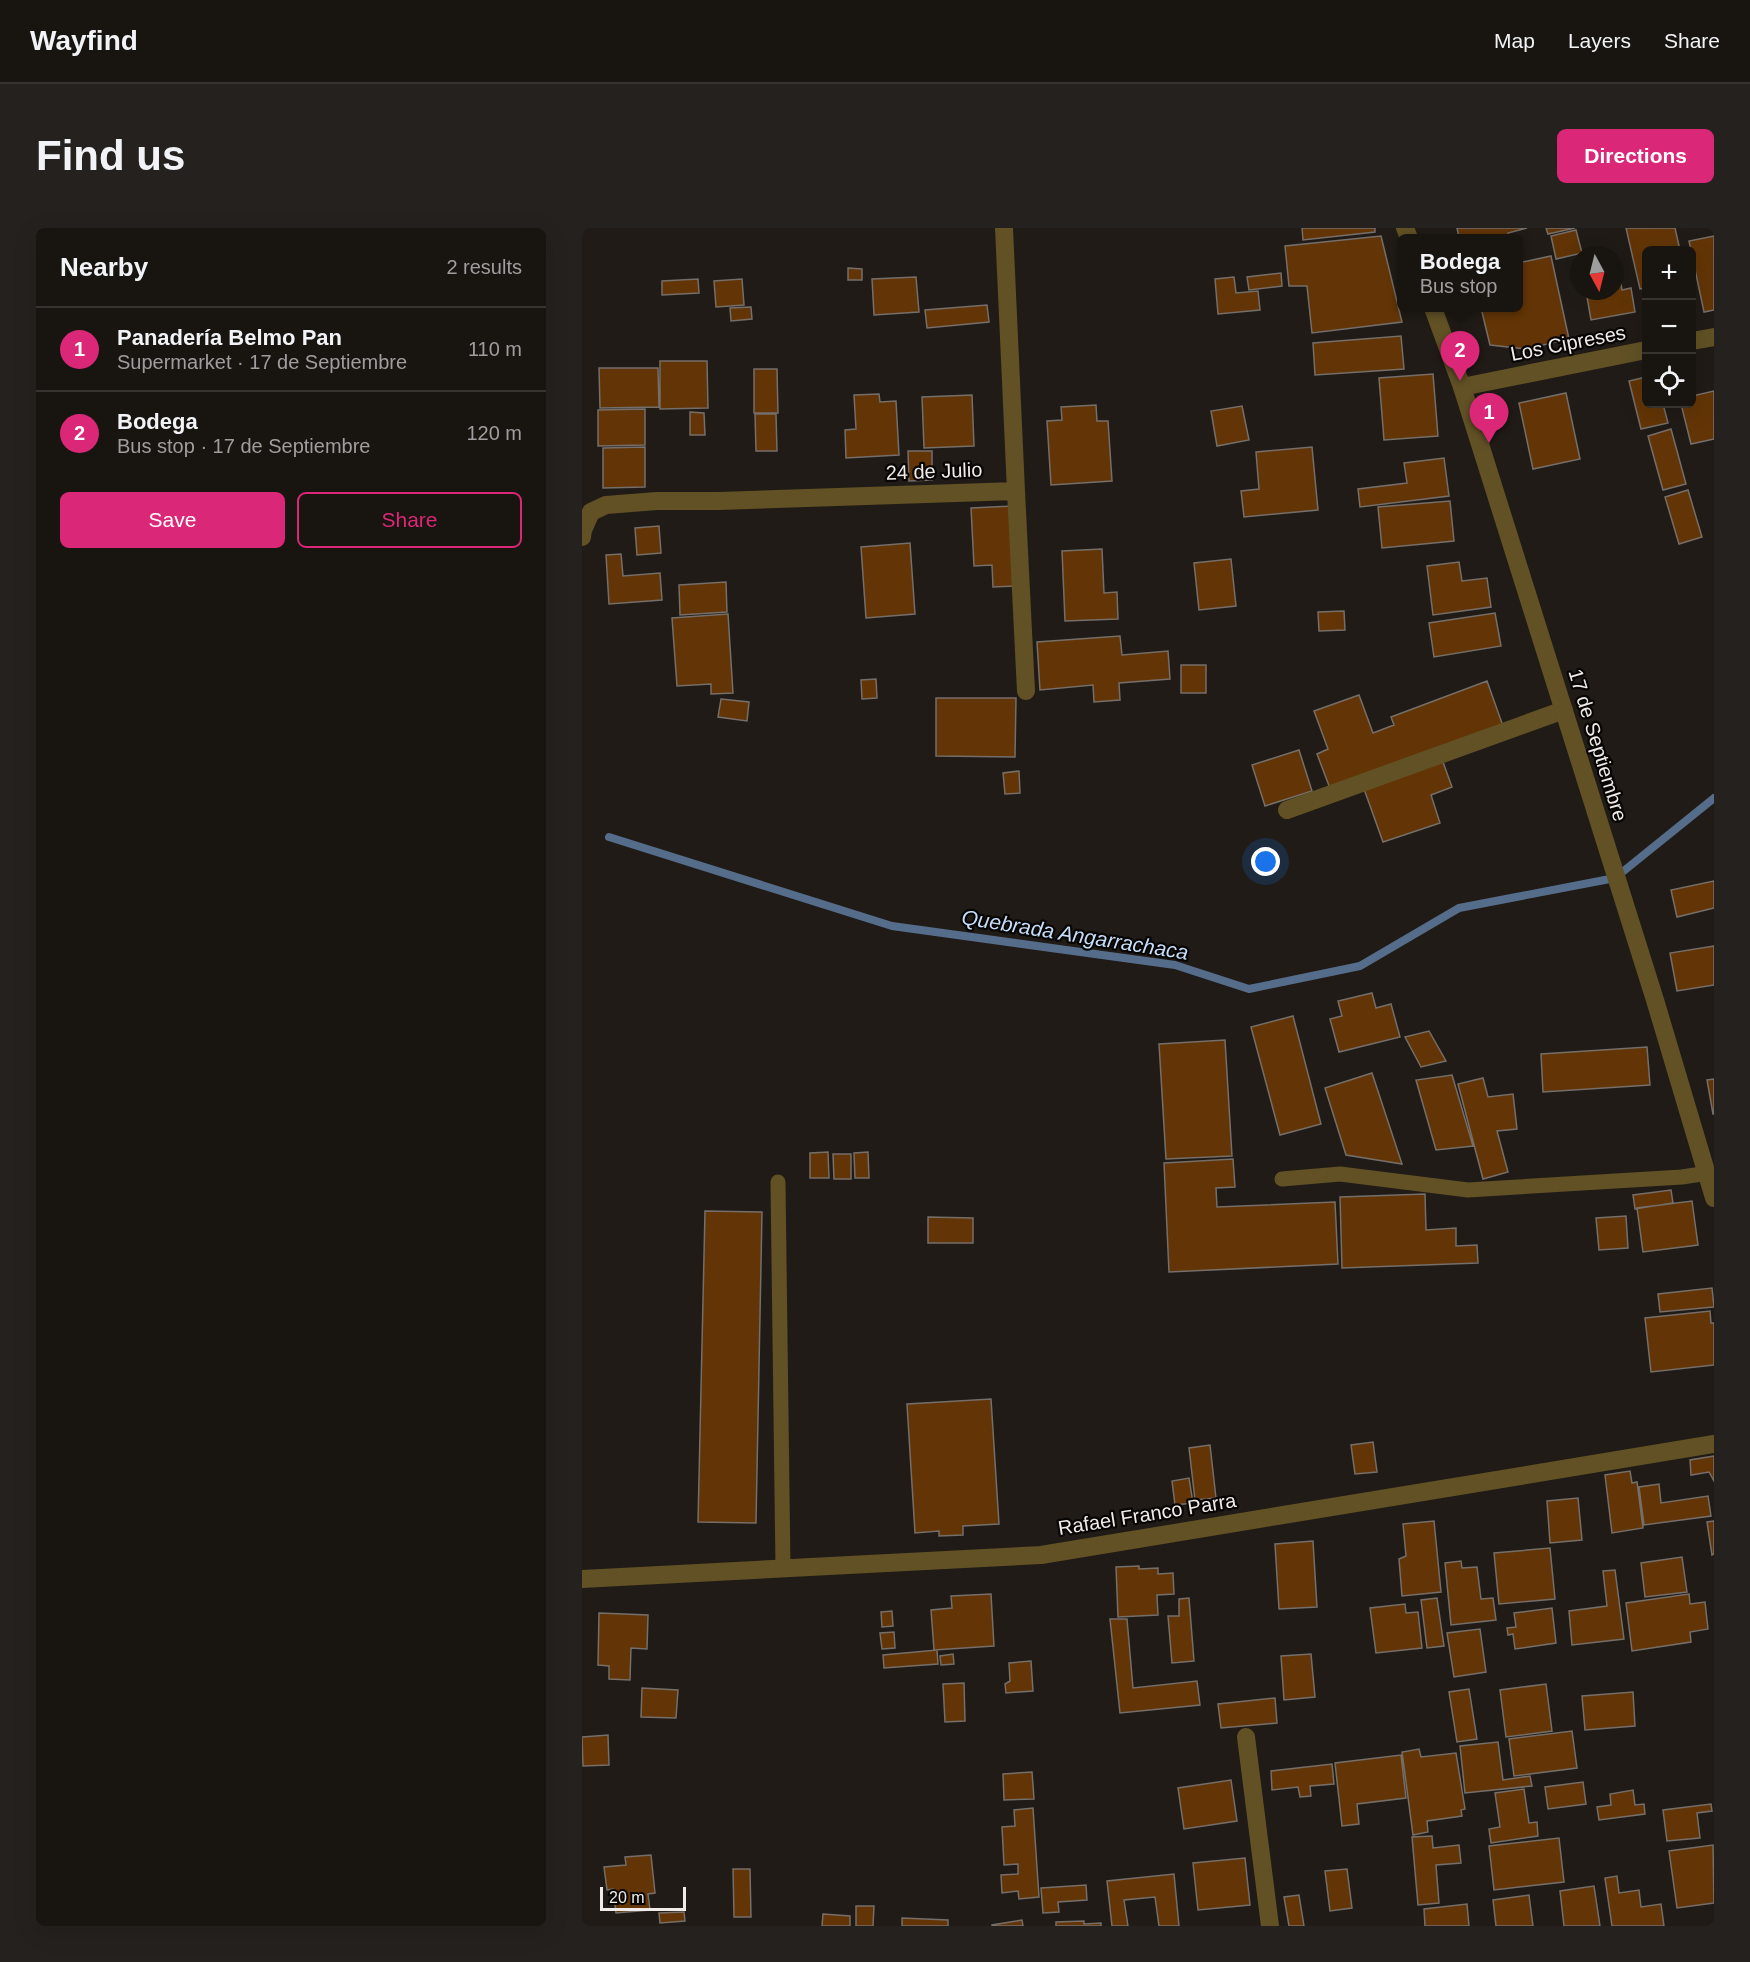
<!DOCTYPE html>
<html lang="en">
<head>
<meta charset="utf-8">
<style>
  :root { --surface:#181410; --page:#25211e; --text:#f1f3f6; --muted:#9f9e9f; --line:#363330; --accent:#db2777 }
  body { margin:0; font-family:Arial,sans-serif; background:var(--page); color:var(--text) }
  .controls { position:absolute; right:18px; top:18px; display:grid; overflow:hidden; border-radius:9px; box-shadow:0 6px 24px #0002 }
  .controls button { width:54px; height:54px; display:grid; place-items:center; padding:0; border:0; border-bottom:2px solid var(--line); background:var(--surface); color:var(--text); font:30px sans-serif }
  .compass { position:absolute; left:988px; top:18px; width:54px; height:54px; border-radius:50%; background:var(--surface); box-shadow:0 6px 24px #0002; rotate:173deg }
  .scale { position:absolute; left:18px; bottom:15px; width:86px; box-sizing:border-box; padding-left:6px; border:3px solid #f0ebe8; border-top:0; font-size:16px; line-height:21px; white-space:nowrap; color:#f0ebe8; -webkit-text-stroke:4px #080605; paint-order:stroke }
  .you { position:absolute; left:684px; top:634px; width:21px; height:21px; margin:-15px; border:4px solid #fff; border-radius:50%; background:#1a73e8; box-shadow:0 0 0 9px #1a73e833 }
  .badge { display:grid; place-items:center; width:39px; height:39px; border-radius:50%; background:var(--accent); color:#fff; font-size:20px; font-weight:700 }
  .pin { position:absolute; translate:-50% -50px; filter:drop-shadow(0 2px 3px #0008) }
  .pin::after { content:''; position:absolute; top:32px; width:21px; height:18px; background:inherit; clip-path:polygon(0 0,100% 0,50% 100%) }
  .popup { position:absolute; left:815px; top:6px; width:126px; height:78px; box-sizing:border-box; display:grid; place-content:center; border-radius:9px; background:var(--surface); filter:drop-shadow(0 2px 4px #0005); font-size:20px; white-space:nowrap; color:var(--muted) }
  .popup b { font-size:22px; color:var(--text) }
  .popup::after { content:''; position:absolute; left:50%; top:100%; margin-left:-12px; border:12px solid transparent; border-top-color:var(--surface) }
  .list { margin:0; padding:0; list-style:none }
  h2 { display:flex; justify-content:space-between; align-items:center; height:78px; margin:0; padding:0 24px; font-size:26px }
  h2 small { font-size:20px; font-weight:400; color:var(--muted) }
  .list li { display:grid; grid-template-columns:39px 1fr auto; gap:18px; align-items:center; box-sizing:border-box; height:84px; padding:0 24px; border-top:2px solid var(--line) }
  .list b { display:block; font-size:22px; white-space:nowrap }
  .list p { margin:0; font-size:20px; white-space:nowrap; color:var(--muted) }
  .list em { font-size:20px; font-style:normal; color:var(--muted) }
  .actions { display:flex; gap:12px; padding:18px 24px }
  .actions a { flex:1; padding:14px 0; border:2px solid var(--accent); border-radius:9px; text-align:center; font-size:21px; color:var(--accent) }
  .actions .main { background:var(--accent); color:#fff }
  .icon { flex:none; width:33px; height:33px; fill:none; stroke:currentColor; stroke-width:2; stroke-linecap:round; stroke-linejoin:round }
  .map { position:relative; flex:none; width:1132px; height:1698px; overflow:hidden; border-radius:9px }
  header { display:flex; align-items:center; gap:36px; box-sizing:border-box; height:84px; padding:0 30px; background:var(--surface); border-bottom:2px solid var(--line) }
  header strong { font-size:28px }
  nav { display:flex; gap:33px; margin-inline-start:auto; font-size:21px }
  .intro { display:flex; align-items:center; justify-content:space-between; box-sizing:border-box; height:144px; padding:0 36px }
  h1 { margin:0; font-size:42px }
  .button { padding:15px 27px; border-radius:9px; background:var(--accent); color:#fff; font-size:21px; font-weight:700 }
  main { display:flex; gap:36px; padding:0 36px }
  aside { flex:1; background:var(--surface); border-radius:9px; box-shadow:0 6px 24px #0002 }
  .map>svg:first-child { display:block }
</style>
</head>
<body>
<header>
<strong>Wayfind</strong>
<nav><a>Map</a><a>Layers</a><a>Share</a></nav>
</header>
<div class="intro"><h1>Find us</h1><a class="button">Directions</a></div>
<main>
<aside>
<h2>Nearby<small>2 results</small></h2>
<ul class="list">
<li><span class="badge">1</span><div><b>Panadería Belmo Pan</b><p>Supermarket · 17 de Septiembre</p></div><em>110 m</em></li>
<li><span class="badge">2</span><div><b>Bodega</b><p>Bus stop · 17 de Septiembre</p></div><em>120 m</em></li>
</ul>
<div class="actions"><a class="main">Save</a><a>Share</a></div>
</aside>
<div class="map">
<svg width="1132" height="1698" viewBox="0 0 1132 1698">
  <rect width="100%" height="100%" fill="#201b16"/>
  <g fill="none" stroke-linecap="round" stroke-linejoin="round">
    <path stroke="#556d8a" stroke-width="8" d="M27,609l283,89 283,39 74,24 111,-23 99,-58 156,-30 99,-80"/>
  </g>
  <path fill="#633506" stroke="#756e69" stroke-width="1.5" d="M720,0h73v4l-72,8z
    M875,0h70l-19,5v5h-49z
    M964,0h29l-27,6z
    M1044,0h49l5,22h-34v38l-6,1z
    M994,2l6,23 -26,6 -5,-23z
    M799,8l21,86 -90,11 -5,-47h-18l-4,-40z
    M1132,8v74l-10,2 -15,-71z
    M969,28l18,83 -43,10 -36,-4 -9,-37h37v-45z
    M1036,38l4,24 9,-2 4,24 -44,8 -5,-29h29v-24z
    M266,40l14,1v11h-14z
    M699,45l1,13 -33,4 -2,-13z
    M334,49l3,35 -45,3 -2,-36z
    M652,49l2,16 22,-2 2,19 -42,4 -3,-35z
    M116,51l1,14 -37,2v-14z
    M160,51l2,26 -28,2 -2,-26z
    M405,77l2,17 -62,6 -2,-18z
    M169,79l1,12 -21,2 -1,-13z
    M819,108l3,33 -89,6 -2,-32z
    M78,133h47l1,47 -48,1z
    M17,140h59l1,39 -59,1z
    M172,141h23l1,44h-24z
    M851,146l5,62 -54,4 -5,-62z
    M1064,149v27h17l5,19 -27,6 -12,-48z
    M1132,163v48l-23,5 -10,-40h11v-8z
    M984,165l14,66 -47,10 -14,-66z
    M297,166l1,8 16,-1 3,54 -53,3 -1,-28 11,-1 -2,-34z
    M390,167l2,51 -50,2 -2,-51z
    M514,177l1,16h11l4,60 -61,4 -4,-64 15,-1 -1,-13z
    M660,178l7,34 -32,6 -6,-35z
    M63,181v36l-47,1v-36z
    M108,184l14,1 1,22h-15z
    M173,186h21l1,37h-21z
    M1089,201l15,55 -23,6 -15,-54z
    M63,219v40l-42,1v-40z
    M730,219l6,63 -74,7 -3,-26 18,-2 -3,-37z
    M326,223h24v29l-23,1z
    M862,230l5,38 -89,11 -2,-18 49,-6 -3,-20z
    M1106,262l14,47 -23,7 -14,-47z
    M868,273l4,40 -72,7 -4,-41z
    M430,278l3,80 -22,1 -1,-22 -18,1 -3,-58z
    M77,298l2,27 -24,2 -2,-27z
    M328,315l5,71 -49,4 -5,-71z
    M520,321l2,44 13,-1 1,27 -53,2 -3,-70z
    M39,326l2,22 37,-3 2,27 -53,4 -3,-49z
    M649,331l5,47 -37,4 -5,-47z
    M877,334l3,19 25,-3 4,29 -58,8 -6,-49z
    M144,354l1,30 -47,3 -1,-30z
    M762,383l1,19 -26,1 -1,-19z
    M913,385l6,33 -67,11 -5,-34z
    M146,386l5,79 -22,1v-10l-34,2 -5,-68z
    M538,408l2,19 46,-4 2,28 -51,4 1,17 -26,2 -1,-17 -53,5 -3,-48z
    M599,437h25v28h-25z
    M294,451l1,19 -15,1 -1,-19z
    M905,453l16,45 -172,65 -14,-37 11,-5 -14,-38 45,-16 14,38 21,-8 -3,-8z
    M354,470h80l-1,59 -79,-1z
    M139,471l28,3 -2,19 -29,-4z
    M717,522l13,41 -47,15 -13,-41z
    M861,534l9,25 -21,8 9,28 -57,19 -19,-53z
    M437,543l1,22 -15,1 -2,-21z
    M1132,653v27l-37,9 -6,-27z
    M1132,718v39l-37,6 -7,-38z
    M790,765l4,15 15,-4 9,33 -61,15 -9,-33 12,-3 -4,-15z
    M711,788l28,108 -41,11 -29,-108z
    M847,803l17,30 -25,6 -16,-30z
    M643,812l7,116 -66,3 -7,-115z
    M1065,819l3,38 -107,7 -2,-38z
    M790,845l30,91 -56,-9 -21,-67z
    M870,847l21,71 -37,4 -20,-70z
    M901,850l5,19 25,-3 4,35 -20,2 11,41 -25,7 -25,-95z
    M1132,851v35h-1l-6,-34z
    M246,924l1,26h-19v-25z
    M286,924l1,26h-14l-1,-25z
    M251,926h18v25h-17z
    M651,931l2,28 -19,1 1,19 118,-5 3,62 -169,8 -5,-109z
    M1089,962l2,13 -38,6 -2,-14z
    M843,966l1,36 30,-2v18l21,-1 1,18 -136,5 -2,-71z
    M1110,973l6,44 -55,7 -6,-44z
    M123,983l57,1 -6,311 -58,-1z
    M1044,988l2,32 -29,2 -3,-32z
    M346,989l45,1v25h-45z
    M1130,1060l2,19 -54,5 -2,-18z
    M1128,1083l1,12h3v42l-63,7 -6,-54z
    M409,1171l8,125 -36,2v9l-24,1v-5l-24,2 -8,-129z
    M791,1214l4,30 -22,2 -4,-29z
    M628,1217l6,53 -21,2 -6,-52z
    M1132,1228v25l-5,-9 -18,3 -1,-15z
    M1048,1243l2,12 5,-1 6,46 -31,5 -7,-58z
    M607,1250l4,25 -18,2 -3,-24z
    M1077,1256l2,19 47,-7 3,20 -67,9 -5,-38z
    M996,1270l4,42 -32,3 -3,-42z
    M852,1293l7,71 -39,4 -3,-37 7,-3 -3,-32z
    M1132,1293v33l-2,1 -5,-33z
    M731,1313l4,66 -38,2 -4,-65z
    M968,1320l5,51 -56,5 -5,-51z
    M1100,1329l5,35 -42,5 -4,-34z
    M879,1333l1,7 15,-1 4,32 12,-1 3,22 -45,5 -6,-62z
    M557,1338v3l19,-1v6l15,-1 1,21 -17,1 1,20 -40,2 -2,-50z
    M1033,1342l9,69 -52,6 -3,-34 38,-5 -4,-35z
    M409,1366l3,52 -60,4 -3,-40 21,-2 -1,-12z
    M1107,1366l1,10 15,-2 3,27 -18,3 1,10 -59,9 -6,-48z
    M607,1370l5,63 -22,2 -4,-47h11v-17z
    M855,1370l7,48 -17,2 -6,-48z
    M823,1376l1,9 12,-1 4,36 -46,5 -6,-45z
    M970,1380l4,35 -41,6 -2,-15 -5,1 -1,-7 9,-1 -2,-14z
    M310,1383l1,15 -11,1 -1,-15z
    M17,1385l49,2 -1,34 -16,-1 -1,32 -21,-1v-13l-11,-1z
    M528,1391h17l6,69 64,-7 3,24 -80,8z
    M898,1401l6,43 -32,5 -7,-44z
    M312,1404l1,16 -13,1 -2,-16z
    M355,1422l1,14 -54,4 -1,-13z
    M371,1426l1,10 -13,1 -1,-9z
    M729,1426l4,43 -31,3 -3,-44z
    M449,1433l2,30 -27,2 -1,-9 5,-3 -1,-18z
    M382,1455l1,38 -20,1 -2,-38z
    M964,1456l6,47 -46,6 -6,-47z
    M60,1460l36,2 -2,28 -35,-1z
    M887,1461l8,50 -20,3 -8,-50z
    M1051,1464l2,34 -50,4 -3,-34z
    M693,1470l2,25 -56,5 -3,-24z
    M990,1503l5,37 -63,8 -5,-37z
    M26,1507l1,30 -26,1 -1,-29z
    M916,1514l5,38 27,-4 2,10 -67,7 -5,-47z
    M837,1521l2,8 35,-4 9,56 -4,1 1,6 -35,5 1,11 -15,3 -11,-83z
    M819,1527l5,43 -49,6 2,20 -17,2 -7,-63z
    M750,1536l2,20 -24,2 1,10 -11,1 -2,-10 -26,3 -1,-19z
    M450,1544l2,27 -30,1 -1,-26z
    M649,1552l6,41 -53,8 -6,-41z
    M1001,1554l3,22 -38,5 -3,-22z
    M942,1561l5,34 8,-1 1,14 -47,7 -2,-14 11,-2 -5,-34z
    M1051,1562l2,15 9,-1 1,10 -46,6 -2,-13 14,-2 -1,-11z
    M1129,1576l1,7 -15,2 3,25 -33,3 -4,-31z
    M451,1580l6,89 -20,2 -1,-8 -16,2 -1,-18 17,-1v-10l-14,1 -2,-38 13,-1 -1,-16z
    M850,1608l1,12 26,-3 2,18 -25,2 3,38 -21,2 -6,-68z
    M977,1610l5,44 -70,8 -5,-44z
    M1131,1617l1,58 -37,5 -8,-57z
    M69,1627l4,38 -7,1 2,16 -34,3 -3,-24 -6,1 -3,-23 22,-2 -1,-8z
    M663,1630l5,47 -52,5 -5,-47z
    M151,1641h17l1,48h-17z
    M765,1641l5,39 -22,3 -5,-40z
    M592,1646l5,52h-20l-4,-29 -31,3 4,26h-16l-5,-45z
    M1035,1648l2,17 20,-3 2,17 20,-3 3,22h-52l-7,-48z
    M504,1657l1,15 -29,2 1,10 -16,1 -2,-25z
    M1012,1658l6,40h-36l-4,-35z
    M717,1667l5,31h-15l-5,-29z
    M947,1667l4,31h-37l-3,-26z
    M885,1676l2,22h-44l-1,-17z
    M274,1678h18l-1,20h-17z
    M102,1684l1,9 -25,2 -1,-10z
    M241,1686l27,2v10h-28z
    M320,1690l46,2v6h-46z
    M440,1692l1,6h-31v-1z
    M502,1693v3l17,-1v3h-45v-4z"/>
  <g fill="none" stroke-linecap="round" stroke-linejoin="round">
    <path stroke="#615125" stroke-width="15" d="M700,951l58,-5 128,16 214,-13 26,-4
      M196,954l5,387"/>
    <path stroke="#615125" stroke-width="18" d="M1110,113l22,-4
      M880,159l184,-37
      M434,263l10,200
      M0,309l1,-7 8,-18 15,-7 51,-4h62l297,-10 -12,-263
      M705,582l277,-100
      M0,1351l459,-24 673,-111
      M664,1509l24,189"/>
    <path stroke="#615125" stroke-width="18" d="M823,0l4,10
      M851,80l29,79 193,613 59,198"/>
  </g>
  <g text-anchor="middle" stroke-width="4.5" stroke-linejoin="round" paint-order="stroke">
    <g font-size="20" fill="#f0ebe8" stroke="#080605">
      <text transform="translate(986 115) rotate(-11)" y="7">Los Cipreses</text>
      <text transform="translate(352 243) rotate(-2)" y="7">24 de Julio</text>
      <text transform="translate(1016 517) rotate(73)" y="7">17 de Septiembre</text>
      <text transform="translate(565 1286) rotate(-9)" y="7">Rafael Franco Parra</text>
    </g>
    <g font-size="21" font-style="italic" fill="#c7defa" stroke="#080605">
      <text transform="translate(493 707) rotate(9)" y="7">Quebrada Angarrachaca</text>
    </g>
  </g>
</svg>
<div class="controls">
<button>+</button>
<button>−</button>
<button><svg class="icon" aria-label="locate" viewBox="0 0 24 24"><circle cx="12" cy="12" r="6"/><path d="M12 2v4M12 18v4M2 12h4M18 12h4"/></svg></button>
</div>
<svg class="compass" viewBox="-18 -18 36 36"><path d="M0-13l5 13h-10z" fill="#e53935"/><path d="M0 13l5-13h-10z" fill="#9f9e9f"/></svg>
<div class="scale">20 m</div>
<div class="you"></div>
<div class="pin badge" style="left:907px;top:215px">1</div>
<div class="pin badge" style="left:878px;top:153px">2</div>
<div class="popup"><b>Bodega</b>Bus stop</div>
</div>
</main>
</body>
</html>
